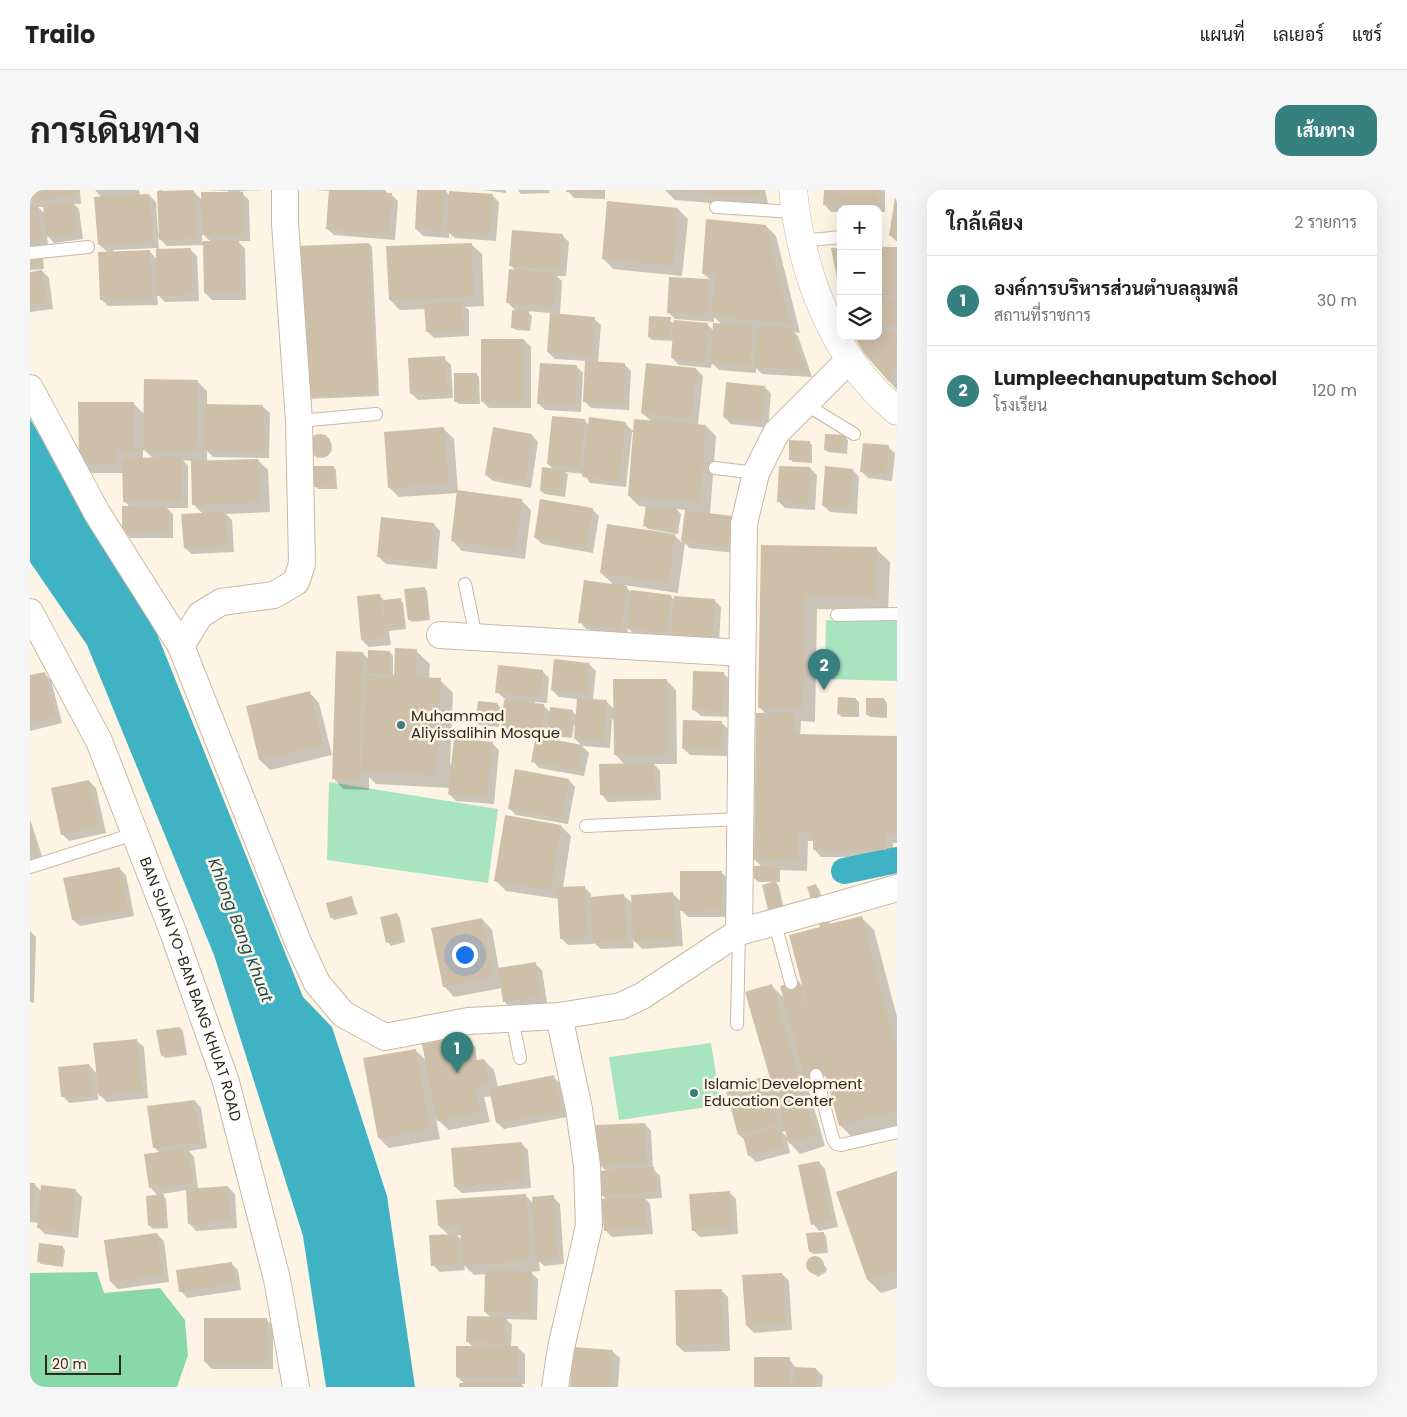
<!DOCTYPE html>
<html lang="th">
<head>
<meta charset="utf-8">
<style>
  :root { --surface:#fff; --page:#f6f6f6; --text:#222; --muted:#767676; --line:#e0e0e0; --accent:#378080 }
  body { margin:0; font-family:Poppins,Sarabun,sans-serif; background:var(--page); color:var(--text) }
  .controls { position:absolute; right:15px; top:15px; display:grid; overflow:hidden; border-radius:10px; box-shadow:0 5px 20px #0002 }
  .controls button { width:45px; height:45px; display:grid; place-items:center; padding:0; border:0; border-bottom:1px solid var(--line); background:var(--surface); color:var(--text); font:25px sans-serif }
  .scale { position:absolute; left:15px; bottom:12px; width:76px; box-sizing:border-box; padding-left:5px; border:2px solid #2e281f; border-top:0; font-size:14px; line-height:18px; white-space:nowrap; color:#2e281f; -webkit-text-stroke:4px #fdf4e6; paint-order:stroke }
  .you { position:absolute; left:434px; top:764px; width:18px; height:18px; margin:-12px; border:4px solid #fff; border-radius:50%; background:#1a73e8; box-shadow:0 0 0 8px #1a73e833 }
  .badge { display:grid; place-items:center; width:32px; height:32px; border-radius:50%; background:var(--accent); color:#fff; font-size:16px; font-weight:700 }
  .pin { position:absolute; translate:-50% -41px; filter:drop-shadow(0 1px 2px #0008) }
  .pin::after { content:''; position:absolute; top:26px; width:18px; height:15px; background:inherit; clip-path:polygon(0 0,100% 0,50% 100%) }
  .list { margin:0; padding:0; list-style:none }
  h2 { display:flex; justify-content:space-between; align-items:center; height:65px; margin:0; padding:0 20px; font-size:21px }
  h2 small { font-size:16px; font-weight:400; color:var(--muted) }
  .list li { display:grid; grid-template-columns:32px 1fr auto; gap:15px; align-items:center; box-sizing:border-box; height:90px; padding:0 20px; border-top:1px solid var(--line) }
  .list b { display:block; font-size:19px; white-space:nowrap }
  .list p { margin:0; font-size:16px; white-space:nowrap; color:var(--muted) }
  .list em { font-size:16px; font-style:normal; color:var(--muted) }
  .icon { flex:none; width:28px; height:28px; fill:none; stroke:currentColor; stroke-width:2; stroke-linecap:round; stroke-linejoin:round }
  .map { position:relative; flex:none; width:867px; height:1197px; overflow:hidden; border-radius:15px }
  header { display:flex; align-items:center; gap:30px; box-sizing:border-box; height:70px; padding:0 25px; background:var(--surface); border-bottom:1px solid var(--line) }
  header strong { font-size:24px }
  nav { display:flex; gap:28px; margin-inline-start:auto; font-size:18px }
  .intro { display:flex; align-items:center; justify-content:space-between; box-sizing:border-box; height:120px; padding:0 30px }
  h1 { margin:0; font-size:35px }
  .button { padding:12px 22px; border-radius:15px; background:var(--accent); color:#fff; font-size:18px; font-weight:700 }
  main { display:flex; gap:30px; padding:0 30px }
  aside { flex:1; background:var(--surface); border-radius:15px; box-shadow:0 5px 20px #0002 }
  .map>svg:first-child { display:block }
</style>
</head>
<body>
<header>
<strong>Trailo</strong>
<nav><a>แผนที่</a><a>เลเยอร์</a><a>แชร์</a></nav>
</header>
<div class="intro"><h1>การเดินทาง</h1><a class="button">เส้นทาง</a></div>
<main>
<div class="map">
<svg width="867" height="1197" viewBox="0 0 867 1197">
  <rect width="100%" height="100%" fill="#fdf4e6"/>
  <path fill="#a7e4bf" d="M796,430l71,1v60l-72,-2z
    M299,592l169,27 -10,74 -161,-23z
    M681,853l10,62 -102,15 -10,-63z"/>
  <path fill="#88d8aa" d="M67,1082l7,21 56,-5 25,32 3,35 -11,32h-147v-114z"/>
  <path fill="#3fb3c3" d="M0,229l127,215 146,363 29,30 55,169 28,191h-89l-23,-151 -89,-281 -127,-310 -57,-83z"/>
  <path fill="#0003" fill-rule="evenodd" d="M0,0h50l1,14h-7l5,5 4,30 -29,4 -7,-8 1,10 -6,1 2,23 -14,1zM8,17h6l1,7z
    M65,0h44l1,5h9l7,7 2,31h2l-1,-43h-18h21v2l31,-1 10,10 25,-8v-2l-21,-1h58l-25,1 9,9 1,41h-12l7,8 1,51h-34l-7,-7v-48l-38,1 -9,-9 1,13 31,-1 7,7 2,45 -34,1 -8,-8 1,11 -50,1 -7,-7 7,-46 -9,-9 3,-46zM172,43l9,9h-9zM127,58v11l-8,-8 -36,2v-3z
    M285,0h71v4h5l7,7 -3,39 -61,-5 -7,-6 3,-38z
    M388,0h27l5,6 42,-1 7,7 -3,39 -41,-3 -6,-5v5l-26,-2 -7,-7z
    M453,0h23v3z
    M519,0l1,3 -29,1 -3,-4z
    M537,0h38v9l-31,-1z
    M635,0h100l4,18 -94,-8z
    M795,0h60v22h-7v-3h-37v3h-10l-6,-7z
    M867,2v50l-7,-7z
    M648,19l10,10 -6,57 -69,-7 -10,-11z
    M736,36l10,10 24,97 -6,-1 4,4 14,41 -50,-3 -6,-6v5l-37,-3 -7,-7 -1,5 -32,-3 -7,-7 2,-17 -22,-1 -3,-3 19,-16 7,2 32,1 7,7 8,-6 -8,-8v5l-39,-3 -7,-7 2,-34 40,2 -7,-7z
    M532,45l7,7 -3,34h-9l5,5 -2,34 34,4 7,6 -3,38 26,1 7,7 -2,39 -38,-2 -7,-7 3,-40 -32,-2 -7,-7 3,-39 -25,-2 6,5 -2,15 -14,-1 -4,-3 4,-16 -8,-8 8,-32 -6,-6z
    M339,54l3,3 7,149 -70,3z
    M441,54l11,10 2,52 -19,1 4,3v26l-35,2 -7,-7 -1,-22 -26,1 -10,-10z
    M867,58v142l-32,-37 13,-17v-87z
    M11,80l8,8 4,31 -23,3v-39z
    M494,150l7,7v61h-42l-8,-8z
    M414,168l7,7 2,33 -35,2 -7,-7z
    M546,176l7,7 -2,39 -36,-2 -6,-6z
    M666,179l7,7 -5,49 8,1 10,10 -6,78 21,3 7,7 -3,29 -46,-5 -4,-5 -7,50 -54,-8 8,8 39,3 4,5 39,-1 7,7 -2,38 -84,-10 -7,-7 -1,7 -41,-6 -6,-7 34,-37 -13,-12 73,-38 8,8 4,-33 -10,-1 5,5 -3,20 -30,-5 -3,-3 2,-19 -8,-1 -10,-10 5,-64h-2l-6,55 -36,-4 -6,-9 -19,-2 3,2 -3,23 -21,-3 -3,-4 13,-20 -6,-6 36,-44 5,5 36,-2 9,9 17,-11 -9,-8z
    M446,184l3,3 1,27h-21l-3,-3z
    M167,191l10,10v15l56,1 7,6 -1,45 -56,-1 -6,-6v10l51,-1 10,10 2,42 -44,2 6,6 2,32 -42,2 -7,-6 18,-34 -10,-10 -1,-43 -9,-1 5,6v42h-21l6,6v24h-43l-6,-7 6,-24 -6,-6v-28h-34l-10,-11 53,-59 12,12zM113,259l11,10h-11z
    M735,197l6,7 -3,34 -37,-4 -7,-7z
    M414,239l10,10 4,53 63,8 10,10 -6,49 -63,-8 -10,-11 6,-47 -59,4 -10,-10z
    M502,245l6,7 -7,46 -38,-7 -7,-6z
    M280 257a11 11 0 1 1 22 0a11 11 0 1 1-22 0Z
    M815,247l3,3 -1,14 -19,-2 -3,-3z
    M779,252l3,3v18l-19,-1 -3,-3z
    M858,257l7,6 -3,28 -24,-3 -6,-6z
    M303,277l3,3 1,19h-19l-3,-3z
    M780,278l7,7 -2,35 -30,-2 -7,-7z
    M823,280l6,7 -2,37 -27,-2 -7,-7z
    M562,319l7,7 -6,37 -51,-9 -7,-7z
    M404,334l6,7 -3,38 -51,-5 -7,-7z
    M732,356l114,3 14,13 -2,49 -71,-2 -2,113 -14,-1 -1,15 97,2v105h-4v14h-72l-6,-7v-9h-7l-1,30 -27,-1v12h-5l4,4 5,24 -12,3 -3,-3 4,-28h-15l-3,-3 7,-12 -7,-7 11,-146 -7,-7z
    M394,398l3,3 3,29 -18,2 -3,-3z
    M350,406l5,5 15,-1 3,3 3,26 -17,2 2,14 -22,2 -7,-7z
    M386,461l14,13 -1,15 11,1 13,13 -3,72 42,-22 7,7 -5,54 -38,-3 -7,-7 1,-6 -74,-4 -7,-7v13l-26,-1 -10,-11 30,-125 6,7 21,-8 3,4v19h2z
    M559,474l7,7 -3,29 13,1 8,8 52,-29 10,10 1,74h-23l6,7 1,29 -53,2 -6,-7 23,-30 -10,-11 -1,-34 -2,-1 -2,29 -28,-2 -7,-7 1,-14h-2l-2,13 -20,-2 -4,-4v5l-9,-1v2l43,8 7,7 -5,23 -45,-8 -6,-7 5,-25 -29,-3 -6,-7 2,-27 -8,-7 45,-21 7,7 -2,25 -12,-1v3h8l8,8 21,-2 5,5 1,-17 -19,-2 -7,-7z
    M14,483l7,7 11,43 -32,8v-55z
    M693,483l7,7 -1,37 -28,-1 -7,-6z
    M279,502l10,11 13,52 -62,15 -10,-10z
    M826,509l3,3v15h-17l-4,-3z
    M854,509l3,4v15l-17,-1 -3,-3z
    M468,515l3,3 -2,19 -20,-2 -3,-3z
    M691,532l7,7 -1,27 -37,-1 -7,-7z
    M539,590l6,7 -7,37 -52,-9 -7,-7z
    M59,591l7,7 10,45 -37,8 -7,-7z
    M0,629l13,40 -13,4z
    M531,636l10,10 -8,52 21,-1 7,7v4l33,-2 9,8 39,-11 9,9 40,-30 7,7v38h-40l-8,-8 3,37 -41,3 -9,-10 1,9 -33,1 -8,-7 1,2 -26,1 -7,-7 -2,-39 -53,-8 -11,-11z
    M89,678l7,7 8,41 -54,10 -7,-6z
    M786,696l3,3 11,36 31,-8 13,13 23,87v110l-43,12 -14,-14 -13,-49 -18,4 -4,-4 20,70 -25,8 -13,-14 3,13 -34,9 -7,-7 -3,-14 -7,-6 -12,-47 39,-11 7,7 -1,-98 13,13 14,-17 5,6 17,-60zM756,941l2,7 -6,-6z
    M321,707l7,17 -24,6 -3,-3z
    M367,724l3,4 5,24 -14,4 -3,-4z
    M452,729l10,11 7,39 36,-5 7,6 5,33 -36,6 -6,-7 -3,-14 -48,9 -10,-11z
    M0,741l6,6 -2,66 -4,-1z
    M150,838l3,3 4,24 -22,3 -3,-3z
    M434,847l11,10 2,14 7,-1 10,10 4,17 55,-10 7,6 7,34 -63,12 -7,-6 -5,-27 -8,1 6,25 -41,8 -13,-12 4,21 -51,9 -10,-10 36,-88 12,11z
    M107,851l7,6 4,51 -41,4 -9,-9v7l-29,3 -6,-7 26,-31 9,10z
    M165,911l6,7 6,40 -18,3 5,6 4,32 30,-2 7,7 2,34 -41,3 -6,-7 -3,-34 -26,4 5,5 2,29 -15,1 -3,-3 8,-30 -8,-9 10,-34 -6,-6z
    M615,934l6,7 2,38 7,7 2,22 -16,1 4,5 3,30 -41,3 -7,-7 2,-30 -5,-5 5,-23 -8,-8z
    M491,953l7,7 3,38 -69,5 -7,-6z
    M789,972l6,7 13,58 -19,4 -6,-7z
    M867,983v115l-16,5 -13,-13 -30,-87z
    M0,994h4l8,8 33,-2 7,7 -4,41 -33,-4 -7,-7v-4l-8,-1z
    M699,1002l7,7 2,35 -38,3 -7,-7z
    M496,1006l8,8 19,-7 7,7 4,60 -20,2 -5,-5 1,10 -10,1 8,7 -1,41 -31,-1 6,6 -1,22 7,1 7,6v30h-4l3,3h-63l4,-3 -8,-7 16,-30 -6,-6 24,-23 -6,-6 1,-38 -12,1 -10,-10 1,5 -25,2 -7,-7 16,-30 -10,-9zM427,1045h5l1,6z
    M793,1043l3,3 2,17 -15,1 -3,-3z
    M127,1044l7,7 5,41 -51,7 -7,-7 -5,-41z
    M32,1057l3,3 -2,17 -22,-3 -3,-3z
    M786,1068l11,10 -1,4 -8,5 -8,-6 -2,-9z
    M201,1073l7,7 3,20 -54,8 -6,-7z
    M752,1084l7,7 3,49 -38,3 -7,-7z
    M691,1100l7,7 2,54 -46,1 -7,-7z
    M236,1129l7,7v43h-61l-7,-7z
    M583,1162l7,6 -2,29h-47z
    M759,1169l7,9 20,1 7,7 -1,11h-67z"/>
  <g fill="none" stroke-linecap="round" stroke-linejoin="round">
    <path stroke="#3fb3c3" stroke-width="26" d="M814,681l53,-11"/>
  </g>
  <path fill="#cebfa9" d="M0,0h44l1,7 -45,4z
    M164,0l2,48 -37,2 -2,-49z
    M299,0l63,3 -3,41 -63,-5z
    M387,0h29l-4,41 -27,-2z
    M536,0h33v3l-33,-1z
    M646,0h82l1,8 -83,-7z
    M794,0h55v16l-56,-1z
    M419,1l44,3 -3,41 -43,-3z
    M866,1h1v46l-8,-1z
    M171,2h42l1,43h-42z
    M119,4l4,47 -55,4 -4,-48z
    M43,11l4,32 -31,4 -3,-32z
    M577,11l71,7 -5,58 -71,-7z
    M8,15l4,34 -12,1v-34z
    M676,29l60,6 24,98 -78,-7 3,-41 -13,-1z
    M482,40l51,4 -3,36 -51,-4z
    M9,50l3,26 -12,1v-26z
    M173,51h36l1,52h-36z
    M339,53l7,150 -71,4 -8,-151z
    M442,53l2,54 -85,3 -3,-54z
    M848,57h19v48h-19z
    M161,58l1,46 -35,2 -1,-47z
    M801,58h10v45h-1z
    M120,60l2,48 -52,2 -2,-48z
    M479,79l47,4 -2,34 -48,-4z
    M12,80l5,32 -17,3v-33z
    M639,87l40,2 -2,36 -40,-2z
    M848,108h19v28l-19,1z
    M432,112l1,28 -37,2 -2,-28z
    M482,120l17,1 -1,18 -17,-1z
    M520,123l45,4 -4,39 -44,-4z
    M619,126l22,1 -2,22 -21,-2z
    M644,130l34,3 -3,39 -34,-4z
    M683,133l39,3 -2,40 -39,-2z
    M727,136l34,2 15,43 -52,-4z
    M848,141h19v34l-8,17 -25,-29 -10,-17h24z
    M451,149h43l1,63h-44z
    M415,166l2,36 -37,2 -2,-36z
    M555,171l40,2 -2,41 -40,-2z
    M510,173l37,2 -2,41 -38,-2z
    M616,173l50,5 -4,50 -51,-5z
    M424,183h23v29h-23z
    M114,189l54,1 -1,71 -54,-1z
    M696,192l39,4 -3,36 -39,-5z
    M48,212h56v50h-17v11h-38z
    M175,214l58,1v46l-59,-1z
    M522,226l33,3 -5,49 -33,-4z
    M559,227l37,5 -7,59 -37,-4z
    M604,229l72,6 -6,77 -72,-6z
    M414,237l4,56 -60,5 -4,-56z
    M463,237l39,7 -7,48 -40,-7z
    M795,244l21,1 -2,16 -20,-1z
    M279 255a11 11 0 1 1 22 0a11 11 0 1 1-22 0Z
    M759,250l21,1 -1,20 -20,-1z
    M833,253l26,2 -3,29 -26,-2z
    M152,267v44l-59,1 -1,-44z
    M228,269l2,43 -68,3 -1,-44z
    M282,276h22l1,20 -21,1z
    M749,276l31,1 -1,36 -32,-1z
    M795,276l28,3 -3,39 -28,-2z
    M512,277l23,3 -3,24 -22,-3z
    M427,300l65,9 -7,51 -64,-9z
    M510,309l53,9 -7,39 -52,-9z
    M616,315l32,5 -3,21 -32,-5z
    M92,316h45v26h-45z
    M655,320l47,6 -4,31 -47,-6z
    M195,322l2,33 -43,3 -3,-34z
    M351,327l53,6 -4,40 -53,-6z
    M577,334l68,10 -7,49 -68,-10z
    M731,355l116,2 -1,51 -71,-2 -3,113 -44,-1z
    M554,390l43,6 -6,43 -43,-6z
    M395,397l3,31 -20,2 -4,-31z
    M601,400l40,5 -4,38 -40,-5z
    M350,404l5,44 -24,2 -4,-44z
    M644,406l41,3 -3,39 -40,-2z
    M371,408l3,28 -18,2 -3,-28z
    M365,458l22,1 -2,28 26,1 -5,97 -75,-4 5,-95 28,1z
    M338,460l22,1v23l-23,-1z
    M306,461l27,1 -4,128 -27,-1z
    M524,469l35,4 -2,31 -36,-4z
    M468,475l45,5 -3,27 -45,-4z
    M663,481l31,1 -1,39 -31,-1z
    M15,482l11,45 -26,6v-48z
    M583,489h54v76h-53z
    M280,501l13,54 -64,15 -13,-54z
    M808,507l18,1v16h-19z
    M547,508l30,2 -3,42 -30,-3z
    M836,508h18l1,17h-19z
    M474,510l40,4 -3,27 -40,-4z
    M448,511l20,2 -2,21 -21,-2z
    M520,517l23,3 -3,26 -23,-3z
    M726,523h38v21l103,2v98l-11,-1v17h-73v-18h-15v29l-44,-1z
    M653,530l39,1 -1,29 -39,-1z
    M506,546l46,9 -4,25 -47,-8z
    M424,548l39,4 -6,56 -39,-4z
    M624,573l1,31 -55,1 -1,-31z
    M485,579l54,10 -7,39 -54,-9z
    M59,590l11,47 -39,8 -10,-47z
    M475,625l56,10 -10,65 -57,-9z
    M1,638l6,24 -7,2v-25z
    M724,676h23v14l-23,-1z
    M90,677l8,43 -56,10 -9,-42z
    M650,681h42v39l-42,1z
    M746,691l6,26 -14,3 -6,-25z
    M786,694l13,40 33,-8 35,136v59l-58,15 -50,-191 31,-8 -13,-40z
    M555,696l2,52 -27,1 -3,-52z
    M643,702l3,48 -42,2 -3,-47z
    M594,704l3,47 -34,2 -3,-46z
    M322,706l4,15 -26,7 -4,-15z
    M367,723l6,26 -17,4 -6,-26z
    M452,728l11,59 -50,10 -12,-59z
    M506,772l5,35 -38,5 -5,-34z
    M769,791l25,92 -19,5 -25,-92z
    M742,794l44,152 -27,8 -44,-152z
    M150,837l4,25 -23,4 -5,-26z
    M435,846l5,25 14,-2 6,25 -15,3 5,25 -43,9 -15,-77z
    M107,849l5,53 -43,4 -6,-53z
    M386,859l14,80 -52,9 -15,-80z
    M59,874l3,30 -31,3 -3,-30z
    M524,885l7,36 -65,12 -7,-35z
    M737,886l12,48 -41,11 -13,-48z
    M165,910l6,42 -48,6 -6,-42z
    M615,933l2,40 -49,2 -3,-40z
    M749,937l5,20 -36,9 -5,-20z
    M492,952l3,39 -71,6 -3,-39z
    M158,958l4,35 -43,5 -5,-34z
    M789,971l13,59 -21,5 -13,-60z
    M624,977l2,25 -55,4 -2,-25z
    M867,981v99l-30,10 -31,-88z
    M0,993h5l-4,34h-1z
    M11,995l35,4 -5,43 -34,-4z
    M198,996l3,35 -43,3 -2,-35z
    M700,1001l2,37 -40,3 -3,-37z
    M134,1004l2,31 -18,1 -2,-30z
    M496,1004l4,67 -67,4 -3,-40 -22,1 -2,-26z
    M524,1005l4,63 -22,2 -4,-63z
    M614,1006l3,32 -43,3 -3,-32z
    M794,1042l1,18 -16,2 -3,-19z
    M127,1043l6,42 -53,7 -6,-42z
    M427,1044l2,30 -28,2 -2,-31z
    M9,1053l24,3 -2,18 -24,-2z
    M776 1075a9 9 0 1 1 18 0a9 9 0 1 1-18 0Z
    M202,1072l3,22 -56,8 -3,-22z
    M455,1080l47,1 -1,43 -47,-2z
    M752,1083l4,51 -40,2 -4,-51z
    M692,1099l1,55 -47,1 -1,-55z
    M437,1126l38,1v26l-39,-1z
    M174,1128h63v45l-63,-1z
    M426,1156h62v32l-62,-1z
    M543,1157l40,3 -2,37h-41z
    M724,1167h36v30h-36z
    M764,1177l22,1v19h-23z
    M429,1193h63v4h-63z"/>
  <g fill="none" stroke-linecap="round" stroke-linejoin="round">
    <defs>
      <path id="lane" d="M686,17l79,5
        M771,51l40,-4
        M0,63l58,-6
        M775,214l49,30
        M269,231l77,-7
        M685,278l41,5
        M435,394l11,53
        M807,425l60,-1
        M556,636l154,-7
        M0,677l104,-33
        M745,734l16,59
        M482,828l8,40
        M707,834l2,-92
        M786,885l17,64 3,5 5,1 56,-13"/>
      <g id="street">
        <path d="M0,198l67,125 84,133 117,296 19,41 26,31 42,23 83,-16 91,-5 62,-10 21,-10 97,-64 76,-21"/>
        <path id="s1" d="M0,422l69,129 74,191 53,150 51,197 19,108"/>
        <path d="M410,445l302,18"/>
        <path d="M151,456l19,-31 21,-13 53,-7 22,-13 6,-18 -3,-143 -14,-198v-33"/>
        <path d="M794,719l73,-21"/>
        <path d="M709,742l5,-408 12,-51 20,-40 74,-74"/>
        <path d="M525,1197l6,-39 28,-122 -2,-60 -8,-57 -20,-93"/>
      </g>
      <path id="secondary" d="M763,0c8,81 39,168 104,221"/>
    </defs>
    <use href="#lane" stroke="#c9b9a4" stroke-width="14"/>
    <use href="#street" stroke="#c9b9a4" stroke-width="28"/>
    <use href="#secondary" stroke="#c9b9a4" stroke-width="29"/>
    <use href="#lane" stroke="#fff" stroke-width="12"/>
    <use href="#street" stroke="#fff" stroke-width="26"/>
    <use href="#secondary" stroke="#fff" stroke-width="28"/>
  </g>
  <g fill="#378080" stroke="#fdf4e6" stroke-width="2">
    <circle cx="371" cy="535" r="5"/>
    <circle cx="664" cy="903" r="5"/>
  </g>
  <g text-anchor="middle" stroke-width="5" stroke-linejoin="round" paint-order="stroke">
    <g font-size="15" fill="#2e281f" stroke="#fdf4e6" text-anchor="start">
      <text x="381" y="531">Muhammad<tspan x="381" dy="17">Aliyissalihin Mosque</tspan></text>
      <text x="674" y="899">Islamic Development<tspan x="674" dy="17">Education Center</tspan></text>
    </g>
    <g font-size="15" fill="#2e281f" stroke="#fdf4e6">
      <text dy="5" stroke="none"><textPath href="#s1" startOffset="411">BAN SUAN YO-BAN BANG KHUAT ROAD</textPath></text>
    </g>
    <g font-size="16" font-style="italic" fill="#194b52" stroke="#fdf4e6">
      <text transform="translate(211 740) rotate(69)" y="6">Khlong Bang Khuat</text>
    </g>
  </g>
</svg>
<div class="controls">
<button>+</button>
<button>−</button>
<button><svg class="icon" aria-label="layers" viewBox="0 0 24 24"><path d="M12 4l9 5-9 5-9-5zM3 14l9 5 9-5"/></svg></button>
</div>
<div class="scale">20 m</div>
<div class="you"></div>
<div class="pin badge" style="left:427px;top:883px">1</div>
<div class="pin badge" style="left:794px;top:500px">2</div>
</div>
<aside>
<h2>ใกล้เคียง<small>2 รายการ</small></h2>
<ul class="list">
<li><span class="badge">1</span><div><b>องค์การบริหารส่วนตำบลลุมพลี</b><p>สถานที่ราชการ</p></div><em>30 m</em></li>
<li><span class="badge">2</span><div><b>Lumpleechanupatum School</b><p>โรงเรียน</p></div><em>120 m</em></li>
</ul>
</aside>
</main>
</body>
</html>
